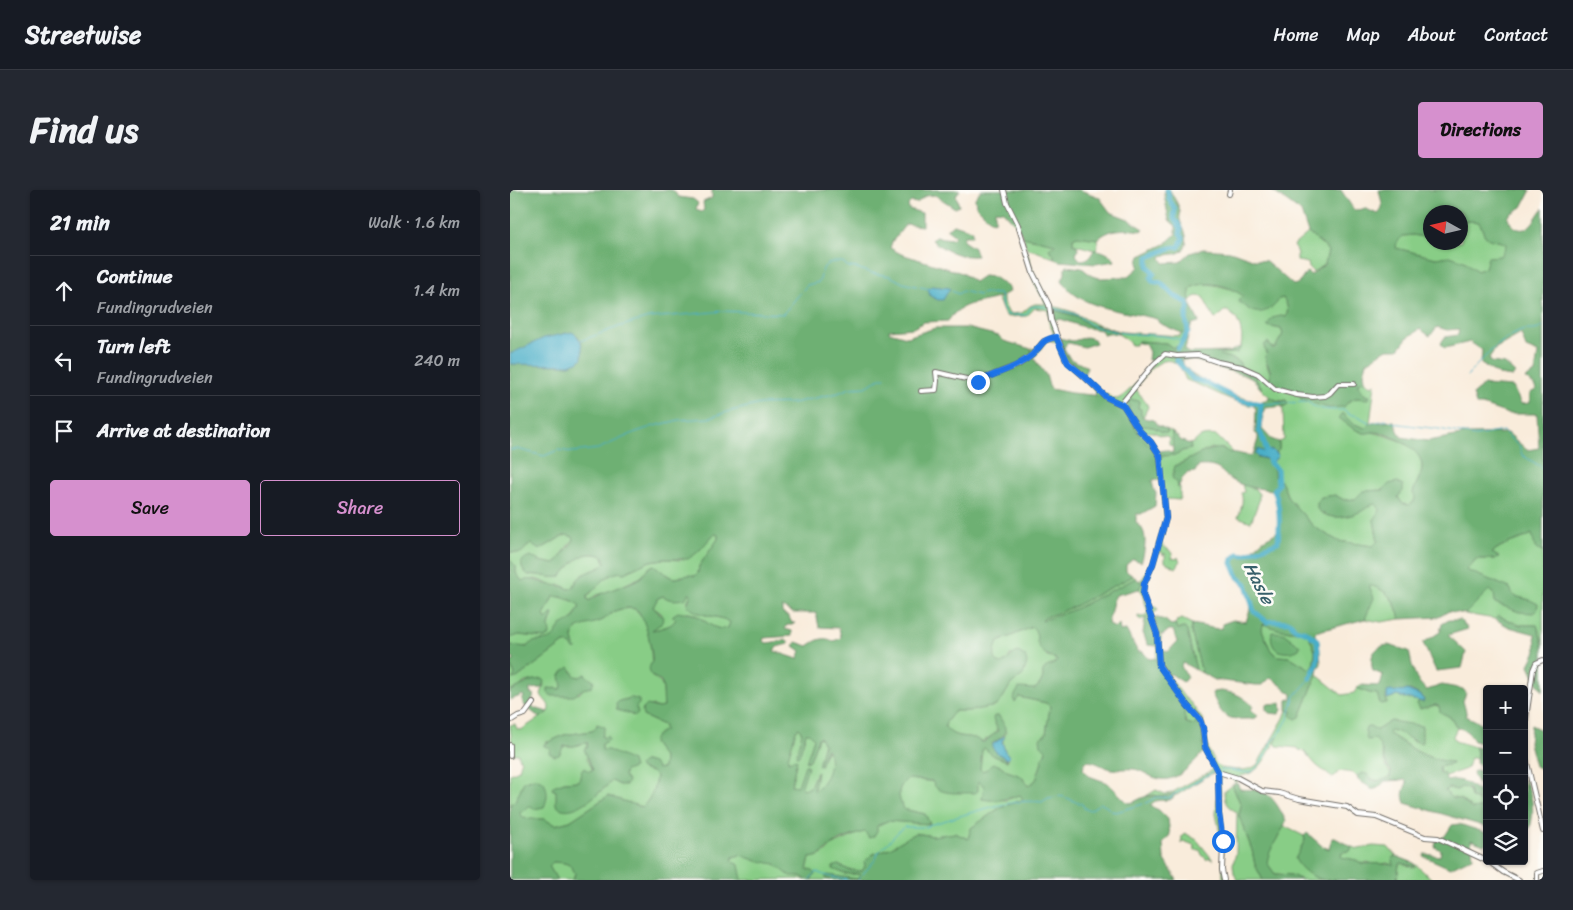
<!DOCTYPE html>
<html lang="en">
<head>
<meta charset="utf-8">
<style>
  :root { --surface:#171b24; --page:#242831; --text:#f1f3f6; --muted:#9ea1a6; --line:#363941; --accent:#d690ce }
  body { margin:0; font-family:Sriracha,sans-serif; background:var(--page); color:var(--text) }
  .controls { position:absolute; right:15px; bottom:15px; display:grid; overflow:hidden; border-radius:5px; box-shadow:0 1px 4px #0004 }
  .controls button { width:45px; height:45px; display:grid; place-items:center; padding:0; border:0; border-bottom:1px solid var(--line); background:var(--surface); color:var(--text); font:25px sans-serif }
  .compass { position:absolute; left:913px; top:15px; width:45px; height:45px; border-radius:50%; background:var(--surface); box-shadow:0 1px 4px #0004; rotate:278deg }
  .stop { position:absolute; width:15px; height:15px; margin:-11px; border:4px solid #1a73e8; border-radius:50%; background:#fff }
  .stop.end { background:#1a73e8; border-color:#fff; box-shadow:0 1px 5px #0008 }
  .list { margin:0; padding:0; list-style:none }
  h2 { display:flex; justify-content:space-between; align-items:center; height:65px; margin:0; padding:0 20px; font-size:21px }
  h2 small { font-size:16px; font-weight:400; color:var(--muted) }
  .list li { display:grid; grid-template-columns:32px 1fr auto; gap:15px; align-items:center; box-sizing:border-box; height:70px; padding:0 20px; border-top:1px solid var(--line) }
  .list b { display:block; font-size:19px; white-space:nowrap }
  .list p { margin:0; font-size:16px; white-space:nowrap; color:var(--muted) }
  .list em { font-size:16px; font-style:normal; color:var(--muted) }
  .actions { display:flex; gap:10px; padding:15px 20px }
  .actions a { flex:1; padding:11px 0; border:1px solid var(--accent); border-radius:5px; text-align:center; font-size:18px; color:var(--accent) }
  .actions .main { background:var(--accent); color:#111 }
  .icon { flex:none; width:28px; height:28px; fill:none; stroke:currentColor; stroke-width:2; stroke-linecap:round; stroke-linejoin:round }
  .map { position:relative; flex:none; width:1033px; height:690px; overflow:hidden; border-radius:5px }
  header { display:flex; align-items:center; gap:30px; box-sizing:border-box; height:70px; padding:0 25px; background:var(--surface); border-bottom:1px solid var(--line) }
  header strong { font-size:24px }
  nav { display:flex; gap:28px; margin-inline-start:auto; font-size:18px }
  .intro { display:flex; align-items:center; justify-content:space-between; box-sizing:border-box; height:120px; padding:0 30px }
  h1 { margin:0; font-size:35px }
  .button { padding:12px 22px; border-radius:5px; background:var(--accent); color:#111; font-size:18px; font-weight:700 }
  main { display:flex; gap:30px; padding:0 30px }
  aside { flex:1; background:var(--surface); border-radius:5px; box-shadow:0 1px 4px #0004 }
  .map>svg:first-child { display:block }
</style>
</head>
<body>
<header>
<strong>Streetwise</strong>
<nav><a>Home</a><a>Map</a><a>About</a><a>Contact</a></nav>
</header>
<div class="intro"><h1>Find us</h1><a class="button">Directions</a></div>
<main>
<aside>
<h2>21 min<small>Walk · 1.6 km</small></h2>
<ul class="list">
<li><svg class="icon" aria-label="ahead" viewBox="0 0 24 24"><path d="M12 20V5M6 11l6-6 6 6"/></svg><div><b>Continue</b><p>Fundingrudveien</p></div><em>1.4 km</em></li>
<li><svg class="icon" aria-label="left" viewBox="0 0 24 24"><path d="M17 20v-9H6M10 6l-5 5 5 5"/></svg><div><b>Turn left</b><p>Fundingrudveien</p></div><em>240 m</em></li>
<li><svg class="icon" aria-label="arrive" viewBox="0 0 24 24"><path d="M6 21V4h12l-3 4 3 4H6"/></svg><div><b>Arrive at destination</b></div></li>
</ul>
<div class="actions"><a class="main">Save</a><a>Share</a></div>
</aside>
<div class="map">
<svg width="1033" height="690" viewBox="0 0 1033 690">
  <rect width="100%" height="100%" fill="#fdfcf7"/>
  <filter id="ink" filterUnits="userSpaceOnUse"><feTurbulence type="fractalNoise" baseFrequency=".02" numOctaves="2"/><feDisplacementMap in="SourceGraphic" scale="10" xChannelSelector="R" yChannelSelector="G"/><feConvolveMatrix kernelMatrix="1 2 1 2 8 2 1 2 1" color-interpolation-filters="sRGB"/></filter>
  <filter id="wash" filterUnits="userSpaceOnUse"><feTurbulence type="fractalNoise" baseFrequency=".0096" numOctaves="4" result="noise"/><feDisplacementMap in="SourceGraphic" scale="20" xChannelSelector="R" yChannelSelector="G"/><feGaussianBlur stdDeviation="1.12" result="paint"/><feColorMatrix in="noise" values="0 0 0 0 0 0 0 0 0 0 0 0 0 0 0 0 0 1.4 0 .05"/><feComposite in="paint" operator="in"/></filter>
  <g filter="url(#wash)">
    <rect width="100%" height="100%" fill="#f9ecdb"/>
    <path fill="#88cd86" stroke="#5a7c58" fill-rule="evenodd" d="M961,31l8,1c3,4 3,8 5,12 5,8 15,6 22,10 -3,13 -16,23 -29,27l-13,-10 -14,-5 -14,2 -40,-10v-6l7,-6 11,-1 9,2 7,-4 1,9h30v-20z
      M798,43l15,12 5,6 -3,13 -12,8 -4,-4 -1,-5 -11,-2v-7l-3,-9z
      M567,46l21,3 -1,11h-3l-21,-6v-6z
      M513,47l33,7 -2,14c-7,-2 -21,-9 -27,-9z
      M517,61l6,20 17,33 3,2 20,6 20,11 29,9 58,4 1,-3 3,-1 1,2 -5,11 -7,3 -7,-5 -28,-2 -3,4h-4l-5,-6 -8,-5v-2l-22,-7 -6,1 -14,-10 -24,-7c2,14 9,41 16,52 5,7 41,38 48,38 8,0 30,-27 36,-34l-2,-5h5l9,-8 6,2 5,6 7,1v2l11,12 40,20 25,7 -4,4c-24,-4 -45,-18 -68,-26 -2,-4 -4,-10 -7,-14 -16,-17 -36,10 -43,23l11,15 1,3 -5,10 -5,-9 1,-7 -12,8 11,16 15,2 14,6 1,-3 4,2 1,14 -4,-1v-6l-3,-3c-9,0 -14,-8 -22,-2l17,22 16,-1 5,-4 9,-2 -1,-5c5,-1 6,-4 10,-7 4,-2 13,-2 17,-1l16,16 -3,1 -9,-5 -4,2 -5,-2 -37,18 3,21h2v13l-14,-1 1,19 -6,26 12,9 -1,5 5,1 1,-2 2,5 -4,6 -11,-6v-9l-2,2 -1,-3h-3c-4,11 -23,44 -9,53 2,1 5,2 7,3l1,2 -5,4 6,20 2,2 -1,25 10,17 14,19 7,6 12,17 6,31 7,13 5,4c12,1 25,5 36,-3l27,-47 3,-8 5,1 8,6 17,-42 25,20 12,-2 3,-5 12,5 8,1 9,9 1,-4 9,-3 23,5 -2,3 9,4 9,-3c10,3 16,14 22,23l-4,8 2,5 20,6 2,5v6h-6l-5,11 -20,7 -2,-2h-4l-1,-7 12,-3v-2c-28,-3 -40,-15 -63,-29l2,-3 9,1 16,11 -24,-21 -14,9 -7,10 5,-1 5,4 6,23 5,8c-7,11 -20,6 -29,-1l-5,3 -4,-3 -14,-2 -4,5 -4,1 -15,-12 -12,-14 -5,-1 -1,-2 -21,-2 -2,-3 3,-6c-11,16 -15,36 -38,39v3l-5,4 -2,-5 -10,-3h-3v35l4,58 2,12h-3l-1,-36 -6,-30 2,-26 -2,-16 -9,4 -30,19 -4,-1 -9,3 -10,-2 -8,1 10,-6 9,4 6,-1 40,-22 3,-4 -10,-15 -6,-31 -4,4 -8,-2 -10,-31 -16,-21 -3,-6 -1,-7 2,-10 -10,-32 -7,4 -3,-2v-2l4,1 6,-4 -6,-21 -3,-3 2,-6 -1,-3 2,-1 9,-14 14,-48 -5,-42 -21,-41 -12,-20 -24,-18h-8l1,-4 -3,-4 -25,-23 -6,-7 -5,-16 -10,-2 -13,18 -3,-9 6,-1 8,-9 8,-3 1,-2 -5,-11 -1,-13 -13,-2 -8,8 -20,1 -4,-5 -5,-13 5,-3v6l6,12 13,-1 8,-7 5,-2h11l-11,-20 -10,-30 -3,-1z
      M698,94c13,2 24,4 36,12l-2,3 2,5 7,7 28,-12 4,-1c5,7 6,13 2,20l-4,-2 -14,10 14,3 2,5 -8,14h-3l-5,5c0,3 -1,9 0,12 2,6 5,8 2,15l1,3 8,5 19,4 40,14 20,-8 6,1 2,-4 -8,-11 8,-4 3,4 4,2 3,-2 -5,39 -5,5 -13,-5 -10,-10 10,15c20,4 71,12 70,39 0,8 -7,18 -9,26l3,4 -3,6 -5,2 -6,-2 -13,-19 -6,6 -20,1 -8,8 -11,1 -9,-5 -13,19c12,5 28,3 39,-3 6,-3 8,-6 15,-7l4,6 -6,10 4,21 -5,5 -35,-5 -24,-14 -26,-29 -6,-16 -7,-5 -3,-14 6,-7 -2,-3 3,-3v-8l5,-2 -1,-32 -1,-2h3l1,-6c-10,3 -18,-4 -25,-11 -2,-13 -18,-17 -25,-29l-16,-5 1,-2h16c8,-9 5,-26 -2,-36 -2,-2 -5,-3 -7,-6h-4l-8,8 -2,-1 -11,-21c-6,-1 -8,-2 -13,4l-1,-7 2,-6 6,-3z
      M732,294l13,5 4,5v7l-8,21 -13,-5c3,-7 6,-17 3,-24l3,-1z
      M206,344l2,1v4l-19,27 -1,7 -3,3h-14l-3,2h-6l-18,-12h-3l-10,11 -35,16 -10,2 -7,6 -2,-4c9,-9 23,-28 37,-24l26,-12 14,-2 17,1 17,-8 15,-17z
      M1022,344l9,17h2v93l-6,-19h-17l-22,-9 -3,3 -30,-5 24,-24 5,3 2,10 24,9 10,-12 -16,-4 -16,-13 -32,-12 10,-12h19l3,-2 -6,-4c10,-10 28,-12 40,-19z
      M57,345l6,2 1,3c-9,6 -11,17 -19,24l-16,-3 -11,14c11,-2 20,4 32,2 13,-13 21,-29 43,-21l2,7c-9,11 -23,4 -32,25l-4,1 -8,-4 -8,1 -17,-7 -14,2 -6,-8v-7l-6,-6v-8l10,1 11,-9c3,2 5,4 7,5 6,1 21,-13 29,-14z
      M623,386l3,2 -61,31 -33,13 2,-4 29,-11z
      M859,394c19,7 26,16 31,35l-19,3 -16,-3 6,-27z
      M179,403l2,1 -4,8c11,18 28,11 43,20l-2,6c-18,5 -25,-14 -39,-15 -6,-1 -11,2 -16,4l3,2 -2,5 -22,7v-2l10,-6v-9l-9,-7 5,-9 5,-2c10,7 17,1 26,-3z
      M47,406l19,6 4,4 -8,14c-10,3 -10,9 -17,16 -9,9 -33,13 -45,9v-7l9,-3 26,3 8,-24 -7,5 -2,-4 9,-18z
      M122,418c19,7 20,52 20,69 15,6 10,17 12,30l-6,1 -7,-3 -8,11 20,9 2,5 -12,13 11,16 -1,10h-22l11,3 4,4c-1,12 -5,23 -14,31l-34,-11 -38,25 -15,4 -11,-6h-15l-8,-3 -1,-4 16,-34 -12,3 -8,19 -6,5v-31l9,-4 2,-8 -3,-8h-5l-3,-29 5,-1 2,5 4,1 27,-18c4,-9 -5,-11 -7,-18l3,-9 -2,-6 -17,3 -6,5 -9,4v-25l7,12 47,-35 6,1 5,6 1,-1c-11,-26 11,-22 27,-29 3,-2 6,-5 9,-8 5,-3 14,-3 20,-4zM62,480l2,6 6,1 3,12 -4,5 -25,-6 7,1 1,-2 1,-5 -3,-4zM122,508l4,11 -4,7 -13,-15zM87,534l5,14v12l23,21 -5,14 -8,-4 -13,12 -41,4 -2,-6 -4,-2 12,-7 15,-1 2,-9 12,-2 -6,-11v-17l-13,4h-10l-4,5h-11l1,-3 -5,-2 1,-4 6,-1 12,-6 28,-4 4,-3z
      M672,429l10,5 -1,7 11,42 -6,-3 -9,-39 -4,-3 -5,1 -3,-5 2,-3z
      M753,433l14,6 27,4 5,3 6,15 -2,16 -3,2 -20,-12 -12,-1 -7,-5 -9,-21z
      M522,437l4,3 11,26 9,3 1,2 -14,10c2,15 -13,21 -24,26l27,6 4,3 -4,28v16l-10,30 -7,6 -8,-10 -14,-5 -6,-5 -19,5 -2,-2 2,-19 3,-2 10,8 12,5 2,-3c-7,-9 -8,-18 -3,-26l-9,-5 -1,6 -14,9c-14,-10 -25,0 -37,-15l1,-5 9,-11h13l28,-5 5,-5 10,-17 12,-9 -12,-21 -5,8 -5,2c-10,-4 -6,-15 -3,-22z
      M289,538l3,5 -3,23 7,-23 2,-1 6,6 -7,24 3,-2 8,-22 2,-1 4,5 -5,20 1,4 6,-17c11,14 1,30 -10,41h-2l2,-18 -6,15 -3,2 -6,-1 4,-22 -6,17 -2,3 -6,-1 6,-25 -9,1v-3l8,-28z
      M397,589l70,7 1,-5 6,5 -2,13 24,1 14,-5 4,5 -26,9 -27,19 -3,11 -13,-6 -22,3 -18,-3 -25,15 -17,6 -11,17 -13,-1 -11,-5 7,9h15l-2,5 -32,-1 5,2h-20l4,-6 -8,-4 3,-12c10,-1 16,-5 21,-12l56,-25 43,3 -5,-10 -22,-5c-5,-13 -7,-20 4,-30z
      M722,595l9,20 -2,11 13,34 3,15 8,15h-26l-3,-7 -1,-9 3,-11 1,-41c-10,-5 -13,-9 -13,-21z
      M952,596l22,15 3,-2v8l-15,2 -12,-10 -8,-1 -7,-7 3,-3 9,2z
      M774,636l20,10 1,4 -5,9 14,28 10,3h-22l-11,-5 -16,-1 -8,-11 1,-10z
      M675,643l12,7 16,20 -4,-2 -2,2 -5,-5 -2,-5h-5l-1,-5 -11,-4 -2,3 1,-8z
      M863,656l15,1 8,9h-2v9l-7,-2 -10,2 -10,-3 -4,2 -7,-4 -16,-3 2,-5 8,-1 2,-4 7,2z
      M230,665c11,4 22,5 32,8 14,5 10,13 30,13l3,3 -63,1v-2l-11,-17 2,-4z
      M43,672c12,1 17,0 22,11l-2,7h-16l-8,-14z
      M892,673l10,4h3l-1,-4 19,17h-36l2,-16z"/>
    <path fill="#6eb073" stroke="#4c6e4f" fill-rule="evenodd" d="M0,0h159l5,1 4,6 15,2 5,4 -2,6 5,3 3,-2 -1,-8 9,-4v-8h248l-4,5 3,11 -4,2 -20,-13 -10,1 -8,7 -6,-1 -3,3 1,4 13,4v13l-16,-2 -14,18 -2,6 11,6 61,19 12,9 9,-6 11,1 15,11 1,3c-23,17 -44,4 -62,30l-24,1 -11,6 -24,2v2l18,5 28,-9h32l32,8 5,5 27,8 4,11 11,15 3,11 2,3 20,4 32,3 18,11 6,7 12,20 16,17 5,14v16l-5,-2 -3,2 2,9 2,3 -1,13 -14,8h-5v9c13,7 9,26 6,37l-1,2 -8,-3 -7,6v6l7,5 -60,31 -29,11 -2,3 33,-12 61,-31 6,5 -3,6 -23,6 -3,6 -5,23 7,4 4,-4 1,7 6,-1 12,22h5l6,7 7,-1 4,13 26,35 -2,9 2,8 8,2 4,-5 4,10 2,22c-13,12 -27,33 -48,26 -8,-2 -14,-8 -22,-9 -8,-1 -16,1 -23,0 -9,-2 -18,-10 -26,-7l-2,7 6,7 19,7 20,20c6,0 10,-4 16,-6 12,-3 20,2 31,-4l1,1c-8,13 -18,0 -26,12l9,4 9,9 2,16 -7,8 1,15 13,22h-346l-6,-2 2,-3 31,4 2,-5h-15l-12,-5v-2l5,-2 11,5 13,1 3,-5 -1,-4 9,-8 17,-6 25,-15 18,3 22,-3 13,6 3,-11 27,-19 25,-10 -3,-4c-13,4 -25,7 -38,4l2,-13 -6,-5v10l-3,2c-14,-1 -38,4 -43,-12l-25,-2c-11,10 -9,17 -4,30l22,5 5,10 -43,-3 -10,5v5l-3,5 -5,2 -4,-6c-9,2 -27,8 -34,14 -7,6 -11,11 -21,12l-3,11 6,2 2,3 -4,6h-7l1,-1 -4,-3h-11l-15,-12 -21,-4 -14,-5 -7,2 -2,4 8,4 3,15h-169l2,-7c-5,-11 -10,-10 -22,-11l-4,4 8,14h-47v-75l6,-5 8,-19 12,-3 8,4c4,9 4,16 0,25l-10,2 -5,-3 -4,4 -5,2 1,4 8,3h15l11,6 15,-4 38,-25 34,11c9,-8 13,-19 14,-31l-4,-4 -11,-3 -2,-4 6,-4 8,2 5,6 5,-1 1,-9 -11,-16c1,-7 6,-10 12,-13l-2,-5 -20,-9 -1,-6 5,-5 11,3 6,-1c-1,-7 0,-16 -2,-23 -2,-6 -11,-5 -12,-12 -2,-5 1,-7 2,-11 1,-10 -7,-44 -15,-51 -5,-4 -21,-1 -25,3 -3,2 -6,5 -9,7 -16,8 -38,2 -27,29l-1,1 -5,-6 -6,-1 -47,35 -4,1 2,-5 -5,-8v-4l4,-1v-3l-4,-1v-12l17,2c5,-9 17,-4 25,-9 5,-4 5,-8 9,-13 3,-3 8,-2 11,-5 3,-3 6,-10 8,-14 -6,-6 -19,-11 -27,-9l-9,18 2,4 5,-5h2l-4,11 1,10 -5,3 -26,-3 -9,3v-78l6,6v7l6,8c14,-5 19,4 31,4 7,1 10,1 16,4l4,-1c9,-21 23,-14 32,-25l-2,-7c-22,-8 -30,8 -43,21 -12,2 -21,-4 -32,-2 -9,-8 -9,-16 3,-19l8,5 16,3 19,-24 -1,-3 -6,-2c-8,1 -24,15 -29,14 -2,-1 -4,-3 -7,-5 -11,6 -3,11 -21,8v-188l59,1 9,-3 4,-4 -1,-17 -4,-6 -11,-2 -56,21zM206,344l2,1v4l-19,27 -1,7 -3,3c-9,-3 -12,2 -20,2 -7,0 -15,-9 -21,-13 -7,2 -9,9 -14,13 -15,9 -37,12 -51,23l-2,-2v-3c9,-8 23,-27 37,-23l26,-12 14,-2h24l10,-7 15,-17zM179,403l2,1 -4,11c12,13 29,9 43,17l-2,6c-14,4 -22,-8 -33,-13 -6,-3 -11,-1 -17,-3l-5,3v2l3,2c-4,8 -17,10 -24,11l10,-7c3,-10 -4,-9 -9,-16l5,-9 5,-2c7,5 14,4 22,3zM272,417l11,6h23l3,14 20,1 2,9 -2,2 -6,2c-9,-5 -17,-1 -25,5l-12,-4 -2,4 7,5 -3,8 -24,-8 3,-4 11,-3 1,-2 -2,-2 -20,3 -4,-2 1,-3 28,-2v-5l-7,-2 2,-4h5l3,-2h-3l-3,-6 -7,-4zM522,437c7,5 3,13 7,20 4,7 10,9 17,12l1,3c-3,3 -13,4 -14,9 -1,1 0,3 0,4 0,6 -4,11 -8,14l-16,-1 -6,11 2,3 4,-5 27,6 4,3 -4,28 -6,4 1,7 5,5 -10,30 -8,6 -7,-10 -14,-5 -6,-5 -8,-3 -6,6 -5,2 -2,-2 2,-19 2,-2 10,8 13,5v-2l-10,-6 -5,-9c15,-10 17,-12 7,-28h-5l-1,3 5,12 -14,11h-2c-14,-10 -25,0 -37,-15l1,-5 9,-11h13l28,-5 5,-5 10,-17 12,-9 4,-12 -2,-7 -7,-4c-8,3 -10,9 -17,12 -10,-4 -6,-15 -3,-22zM289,538l3,5 -6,23h3l7,-23h3l5,5 -8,24 4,-2 8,-22 2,-1 4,7 -6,22h2l6,-17 2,1c4,18 0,27 -12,40h-2l3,-18 -7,15 -3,2 -6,-1 7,-21 -1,-2h-2l-6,18 -2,3 -6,-1 6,-25 -3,-1 -6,2v-3l8,-28z
      M471,0h99l19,7 11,15 18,7 16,10 -2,2c-16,-2 -31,-4 -44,8l-21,-3 -4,2v6l4,2 1,4 -2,5 4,5c8,0 10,-3 14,-10 6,-1 19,5 21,11l-19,3 -37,-3 -5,-3v-4l-4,-3 -1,-3 5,-2 1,-2 -32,-7 -7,-12 -13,-14 -8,-1v11l-5,-1 -14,-14 -1,-8z
      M655,0h5c3,7 9,14 10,22 1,5 -1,3 0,8 3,10 12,20 2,31 -5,4 -14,3 -20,5l-1,2 3,5 16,-1 10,-9 13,-4 27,2 25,9 11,1 27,24c8,-1 9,-8 14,-13l4,3 14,-11 3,-13 -5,-6 -15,-12 -7,-21 -30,-22h70l13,20 12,-1 12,5c8,-7 2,-15 1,-24h152l-9,17 -12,7 -2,4c2,5 5,9 11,11 12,3 17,-14 24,-21v343l-8,-3 -3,-14c-12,7 -31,9 -40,19l7,4 -4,2h-19l-10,11 44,18 4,8 16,4 8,4 -1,6 -3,3 -15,-1 -24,-9 -1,-10 -5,-3 -24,24 -16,-3 -10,6 -39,2c-5,-19 -11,-28 -31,-34l5,13 -9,21 -50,13v3l4,6 2,23 -3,4 -1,7 -17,42 -4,2 -5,-3 1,-5 -5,-1v-10l5,-2v-4c-8,-5 -14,-13 -22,-16l-7,7h-7l-41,-5 -13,-7 -11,-42 1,-7 26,5 4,-1v-4l11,-4 13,2 4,-13 2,-10 -4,-7 -2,-8 -8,-7 -6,-14 1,-4 5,-5c11,1 16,-6 24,-13 5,-4 12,-6 17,-11l-1,-32 -4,-8c-12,-1 -23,-2 -34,-6 -21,-8 -15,-20 -42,-18l-3,6 -8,1 -5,6 -4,9 -1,-6 -5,-4 3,-12c16,-6 40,-26 55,-13 7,-2 15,4 23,2l5,-16v-4l-3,-2 1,-24 -2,-3 4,-4 8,-1 3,-4 12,5 5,-2 2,4 -3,2 -20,2 -2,5 -1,16 9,10 8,3v8l-3,3 -4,-3 -15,7c15,3 15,5 18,20l7,5 6,16 26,29 24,14 35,5 5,-5 -4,-21 6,-10 -4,-6c-7,1 -9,4 -14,7 -15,7 -33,10 -45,-2v-6l4,-6 14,-2 9,5 11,-1 8,-8 20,-1 6,-6 8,-2 6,3v6l-5,6 4,6 6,2 6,-3 1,-5 -2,-4c2,-8 9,-18 9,-26 1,-18 -32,-34 -48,-35 -4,0 -7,2 -11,1 -9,-3 -16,-9 -24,-15l3,-5 10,10 13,5 5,-5 24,-2 7,16 27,4 39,-7 41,-1 19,17 12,-2 -2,-34h-29l-26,-9h-6l-3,-11 11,-9 29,2 8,17 9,-1v-10l6,-3 -2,-5 -9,-6 10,-6 3,-20 -12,-5 -5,-14 -25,14 -7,10 2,4 14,2 10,9 -3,4 -13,-2 -18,-11 1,-14 -12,-8 -25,6 -3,-2 -1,-3 4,-6 13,-2 1,-6 -12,1 -10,-3 -7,9 -10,-7 -13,9 -8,11h-12l-20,13 -3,11 1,7 -8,4 8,11 5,1 -1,3 -13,-1 -7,3 -5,6 -16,1 -27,-9 -4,-7 -19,-4 -8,-5v-13l-5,-12 2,-5 -3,-5 1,-4 3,-2 4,6h3l8,-14 -2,-5 -14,-3 5,-8 9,-2 5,1c3,-6 2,-12 -3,-19l-4,1c-4,10 -18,16 -27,12 -6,-2 -7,-7 -13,-9v-3l4,-3c-13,-10 -36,-17 -52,-8 -5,15 3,22 8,34l-7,2c-2,5 -7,24 -7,27l4,2 40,-1 13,-6 -5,7h-16l-1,2 16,5 4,3 1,4 16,8 -1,4 5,7v3l-10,-12 -32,-9 -25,-8h-19l-5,-6 -6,-1 -9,7h-7l1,-8 -4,-8 -7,-1v-2l28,2 7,5 7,-3 5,-11 -1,-1h-3l-22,-10 -2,-4c-29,-8 -79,-9 -95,-39l3,-6v-6l2,-2 15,2 10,8 8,2 28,-1 11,-10 -1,-5 2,-6 25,-12 11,-10v-8l-7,-6 -5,-25zM921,22h30v10l10,-1 8,1c3,4 3,8 5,12 5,9 15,5 22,10l-2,7 -4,5 -12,1 -3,11 -8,3 -13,-10 -14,-5 -14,2 -40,-10 1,-6 6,-6 10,-1 10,2 7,-4zM753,434l14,5 27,4 5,3 6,15 -2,16 -3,2 -20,-12 -12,-1 -7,-5 -9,-21z
      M444,34l18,6v6h-8l-1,5 11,7 3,8c-18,1 -29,-4 -43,-14l-2,-2 4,-3 16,2 3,-3 -9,-7z
      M541,119l25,7 14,10 6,-1 22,7v2l-10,-1 -4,2 -3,-5 -15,-2 -26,-9 -6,2z
      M577,147l7,2 2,4 -12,4 -15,-4 -3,1 -2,4 6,11 16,7 1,2 -3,6 -16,-13 -9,-23 14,3z
      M620,209l9,2 -1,7 3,1v5l3,4 10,2 3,5 11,5 -1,3 -5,-1 -9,-5 -10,-1 -3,2 -13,-19 3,-2 -2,-5z
      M662,242l10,9 8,3 1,5 -9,2 -5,4 -16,1 -2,-5 7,-1 7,3z
      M638,426l3,2 7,28 -10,-1 -5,-12 2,-15z
      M988,426l22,9h17l6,19v47l-6,-8 -8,-18 7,-14 -1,-17 -26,-7 -14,-8z
      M644,427l11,3 6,5 4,-1 3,5 7,-1 2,3 9,39 -13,-7 -2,3 6,11 -4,5 -12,-8 -4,1 -6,-8v-22l1,5 6,2 9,-10 -4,-12h-4l-6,5 -4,-1z
      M939,430h11l8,9 -20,6 18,17 -4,16 -26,3 -13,-28 17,-11 2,-8z
      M762,442l11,1 17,13 -1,3c-7,5 -23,5 -26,-4 -2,-4 -2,-9 -1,-13z
      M878,455l21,6c3,14 5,30 18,39l15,-5 21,4 3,4 -3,8 3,11v4l21,10v19l-13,-4c-4,-7 -9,-13 -17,-13l-7,-11 -10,-5 -1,-6 -4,-1 -15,4 -3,-5 2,-3 4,1 -1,-6 -12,-6 -11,2 -8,-1 -5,6 1,6 -7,1 -3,-10 -8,-1 -12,-5 3,-3 20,1 3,-11 -10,-4c-4,-14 0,-24 15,-26z
      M59,477l6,9 5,1 5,-3 4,4 5,2 -2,7 -9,2 -9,7h-22l-4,-3v-5l12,1 2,-2 -2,-12z
      M32,489l2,2 -2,7 -12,1v4l4,2 -3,8 3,5 14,4 -8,6 -15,-12 -3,-6 2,-3 -1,-2 -13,5v-9c14,-5 16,-11 32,-12z
      M711,501c15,2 20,4 32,15l-2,4 7,5 -1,2c-4,2 -7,2 -12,2 -22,1 -24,-6 -33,-25l1,-2z
      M122,508l7,2v4l-3,3 2,6 -2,3 -19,-6 -1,-6 3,-3z
      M771,513l1,7 -3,4 -10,-1 -3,-3v-4l2,-2z
      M881,531l31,5v17c-13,-2 -19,-11 -32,-13l-2,3c22,14 35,26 63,29l1,2 -13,3 1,7h4l2,2 -1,3 3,2c15,-5 27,9 39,15l-3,5 -4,2 -2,-3 -7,-2 -2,-9 -7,-2 -5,3 -9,-2 -3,3 7,7 8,1 12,10 15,-2v20l-82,-24c-3,-8 -2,-12 2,-20l-2,-3 -20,1c-5,5 -7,9 -14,8l-3,-3 -10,-6 -1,-4 5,-3 5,1c6,10 14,7 23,3l1,-6c-9,-9 -7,-24 -16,-32l-8,1 -2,-9 1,-3 4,-2 7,4z
      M87,534l8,3 -3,9 1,2 4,-2 2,4 -7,4v6h6l24,11 2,7 -9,3 -1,5 4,5 -2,4h-6l-8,-4c-11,10 -41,40 -56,24v-14l-4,-2 1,-3 11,-4 15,-1 2,-9 3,-4 5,3 4,-1 -9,-21 4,-3 -1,-4 -13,4h-10l-5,9 -4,1 -6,-3 1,-5 -6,-2v-2l20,-9 28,-4 4,-3z
      M1021,535l12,6v39l-8,-4 -6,-23z
      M965,557l12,3v18l-8,-3 -3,-2 1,-11z
      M966,580l11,3v16c-8,-3 -13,-9 -14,-17z
      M1014,589c9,16 11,31 6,49l-6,-1z
      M727,593l3,6c5,1 11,0 16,1 16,2 23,18 30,31 -5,15 -17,26 -19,42l8,11 16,1 11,5h-39l-8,-15 -3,-15 -13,-34 2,-11 -9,-20z
      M949,634l28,9v9l-3,3 -13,-5 2,17 -23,11 -27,-12 1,-2 16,2 1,-6 -6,-3 1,-6 9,-5 7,-11z
      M797,643l15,13 7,3 3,-11h3l17,9 -2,4 -8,1 -1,5 15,3 7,4c3,-1 26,0 31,1l-2,-7 4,-2 18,7 1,4 -13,-4 -3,1 -2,16h-73c-13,-3 -22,-9 -29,-21l10,-19 -1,-4z"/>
    <path fill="#48aec8" stroke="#3a6c7a" d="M422,96l18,2 -7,12h-5l-8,-4 -2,-7z
      M62,142c10,6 11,14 10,26l-4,4 -9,3 -59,-1v-10l34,-16z
      M748,259l7,3 7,-2 6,6 -6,7c-6,-7 -12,-3 -17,-9z
      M897,500l15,6 2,4 -1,2 -27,-6 -9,3v-7c6,-3 13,2 20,-2z
      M494,546l1,1 -3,4 3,10 5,6 -3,2 -10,-6 -5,-6v-2z"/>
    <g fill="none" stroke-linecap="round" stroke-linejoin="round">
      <path stroke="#48aec8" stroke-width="1" d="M327,72h6l5,5 9,1 14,5 19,3 13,7 26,6
        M440,100l8,4 4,-3 17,4 5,-2 16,1 2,13 5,8h19l5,-8 7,-1 9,1
        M542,118l23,6 18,12 14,4
        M599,140c25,8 51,1 74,11
        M70,151l41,-15 28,-8 75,-7 59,3 24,-29 12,-3c4,-10 2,-20 17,-20
        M957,186c16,-18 31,-35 54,-45 7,-3 11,2 22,-4
        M751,214l47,-2c8,9 26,8 37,8l3,4 10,2 12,7 16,-3 14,4 39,5 36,7 28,-5c7,5 9,11 16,14l3,10 21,13
        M0,260l7,-1 27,7 14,-6 15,2 25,-3 38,-17 18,-6 25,-6 30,-2 18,-6 33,-8 33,-1 45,-10 12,-5 16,-1 14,-9h5
        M710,580c5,0 11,0 16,1 15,3 18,2 26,-11 4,-6 8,-12 9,-19l7,-5 10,-17 6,-22 16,-18
        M548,606c9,0 15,6 24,8l3,5 6,1 9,-7 7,4 4,4 5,1 27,-8
        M636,613l10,-6 15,1 2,-3 42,-24
        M394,637h23l2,-2c32,-8 80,-28 113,-23l6,-4 7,-1
        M353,684l13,-15 1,-5 25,-26
        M299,690l7,-8c9,4 21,6 32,8
        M348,690l2,-3"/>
      <path stroke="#48aec8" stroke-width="5" d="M657,0l1,1 1,8 6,10 -1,9 7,10 -1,5 3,5 -4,9c-15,0 -18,7 -31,10v9l6,7 -3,5 1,3 9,2 13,13 14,7v6l-2,9 2,14 -10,17
        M666,170l17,19 11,3 35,18 22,4 -2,26 3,6 8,27 7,6 1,16 -4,5c7,16 6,35 4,52l-34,13 -6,-1 -5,5 -1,4 6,14 8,7 8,27 13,11 6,-1 17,1 5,7 11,3 11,8c2,17 2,23 -7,38"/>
    </g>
  </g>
  <g filter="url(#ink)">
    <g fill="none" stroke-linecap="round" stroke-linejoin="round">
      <defs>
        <path id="minor" d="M494,0l3,13 11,22 15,48 16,32 2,15 15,40 40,37 17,8 16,25 12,12 9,14 6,62 -13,46 -9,20 -1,11 14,39 2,31 28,40 13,14 3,10 2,18 13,25 1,42 4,31 -1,25 2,10
          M719,4l1,-4
          M411,201l15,-1 1,-9 -1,-9 43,10 6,-4 33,-13 14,-10 12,-14 12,-4
          M611,214l32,-39 12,-11 12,2 21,-1 20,7 24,5 16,7 17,15 22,6 16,2 12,-1 5,-3 8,-9h16
          M0,531l8,-5 7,-2 8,-11
          M1014,542l9,-62 3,-7 7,-3
          M0,555v11
          M1014,560l19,81
          M708,582l20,6 24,13 17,2 20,6 48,8 11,8 18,2 49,20 13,1 49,23
          M978,671l15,11 16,8
          M1027,690v-7l6,-2"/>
      </defs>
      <use href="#minor" stroke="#736f69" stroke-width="6"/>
      <use href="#minor" stroke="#fff" stroke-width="4"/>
    </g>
  </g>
  <g fill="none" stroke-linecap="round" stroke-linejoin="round" filter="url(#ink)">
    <path stroke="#1a73e8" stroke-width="6" d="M468,192c18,-10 38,-13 54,-27 11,-10 8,-15 24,-18l12,26 16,13 22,21 17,8 16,25 12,12 9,14 6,62 -13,46 -9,20 -1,11 14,39 2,32 28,39 13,15 3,8 2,19 13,25 1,42 4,27"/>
  </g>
  <g text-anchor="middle" stroke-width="5" stroke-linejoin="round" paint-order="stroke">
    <g font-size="18" font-style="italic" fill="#375f6a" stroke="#fdfcf7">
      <text transform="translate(749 393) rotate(63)" y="6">Hasle</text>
    </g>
  </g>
</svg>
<div class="controls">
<button>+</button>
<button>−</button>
<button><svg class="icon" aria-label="locate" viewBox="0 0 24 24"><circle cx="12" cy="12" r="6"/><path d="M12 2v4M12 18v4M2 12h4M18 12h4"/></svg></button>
<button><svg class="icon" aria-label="layers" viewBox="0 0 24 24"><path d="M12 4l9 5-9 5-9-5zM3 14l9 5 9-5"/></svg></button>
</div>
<svg class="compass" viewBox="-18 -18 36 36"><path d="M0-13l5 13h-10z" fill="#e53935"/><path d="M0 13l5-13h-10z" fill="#9ea1a6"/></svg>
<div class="stop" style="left:713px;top:651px"></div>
<div class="stop end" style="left:468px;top:192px"></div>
</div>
</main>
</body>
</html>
